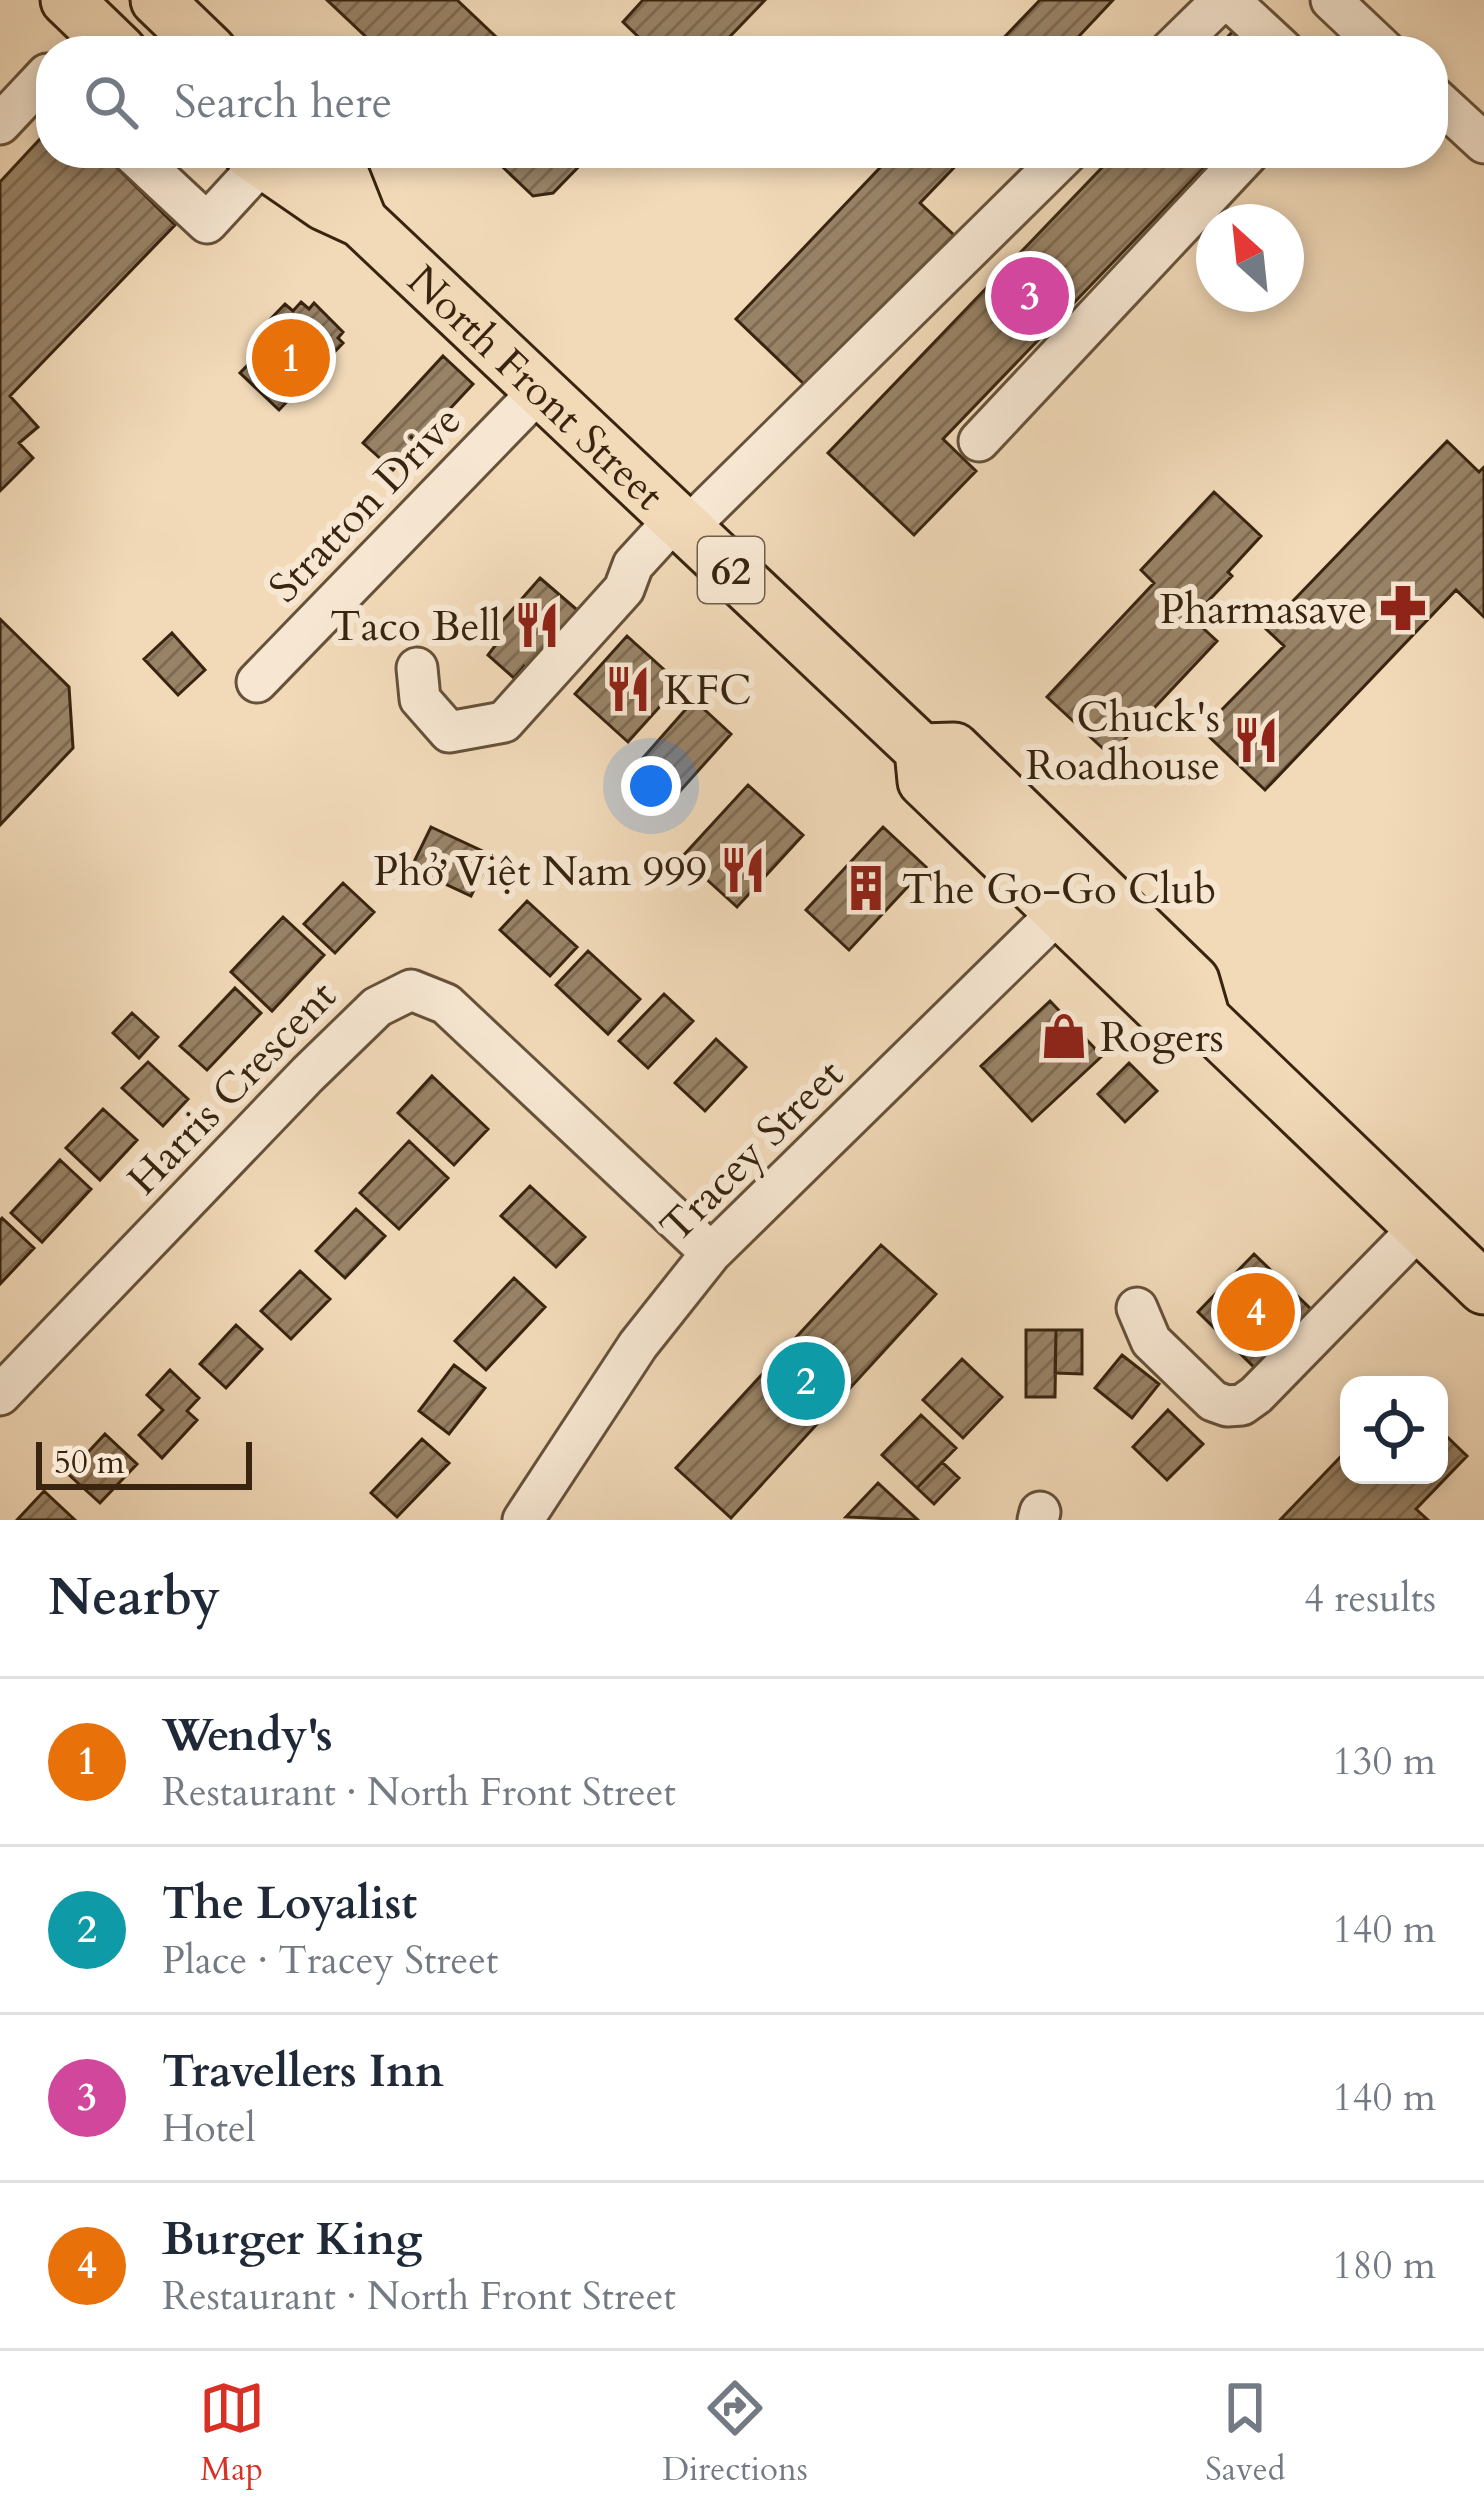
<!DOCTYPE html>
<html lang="en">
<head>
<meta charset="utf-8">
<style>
  :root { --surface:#fff; --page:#f6f6f7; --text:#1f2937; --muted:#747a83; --line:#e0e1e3; --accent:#d93025 }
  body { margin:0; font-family:Cardo,serif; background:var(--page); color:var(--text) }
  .controls { position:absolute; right:36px; bottom:36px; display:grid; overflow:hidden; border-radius:24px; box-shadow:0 6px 18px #0003 }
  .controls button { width:108px; height:108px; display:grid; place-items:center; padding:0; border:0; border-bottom:3px solid var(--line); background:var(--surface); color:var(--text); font:60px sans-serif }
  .compass { position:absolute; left:1196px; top:204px; width:108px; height:108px; border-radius:50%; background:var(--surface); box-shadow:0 6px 18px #0003; rotate:333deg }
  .scale { position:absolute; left:36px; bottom:30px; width:216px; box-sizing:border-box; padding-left:12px; border:6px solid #38240f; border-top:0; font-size:33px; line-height:42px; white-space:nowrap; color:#38240f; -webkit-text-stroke:9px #f7e7d2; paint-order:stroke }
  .you { position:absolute; left:651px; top:786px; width:42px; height:42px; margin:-30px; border:9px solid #fff; border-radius:50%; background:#1a73e8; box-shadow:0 0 0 18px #1a73e833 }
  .badge { display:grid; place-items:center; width:78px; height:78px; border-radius:50%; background:var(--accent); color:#fff; font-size:39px; font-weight:700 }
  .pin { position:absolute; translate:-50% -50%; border:6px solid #fff; box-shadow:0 3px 12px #0006 }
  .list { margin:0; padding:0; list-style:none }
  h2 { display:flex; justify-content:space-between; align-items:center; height:156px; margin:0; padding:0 48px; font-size:51px }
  h2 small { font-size:39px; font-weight:400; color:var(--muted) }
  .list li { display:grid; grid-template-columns:78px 1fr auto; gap:36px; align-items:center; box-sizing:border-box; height:168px; padding:0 48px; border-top:3px solid var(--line) }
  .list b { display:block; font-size:45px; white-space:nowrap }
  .list p { margin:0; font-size:39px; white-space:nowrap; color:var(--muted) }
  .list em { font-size:39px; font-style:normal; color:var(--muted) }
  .icon { flex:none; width:66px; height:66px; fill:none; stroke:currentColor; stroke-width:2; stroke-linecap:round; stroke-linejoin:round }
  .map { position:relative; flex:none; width:1484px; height:1520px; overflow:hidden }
  .search { position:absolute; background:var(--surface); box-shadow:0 6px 18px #0003; left:36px; right:36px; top:36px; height:132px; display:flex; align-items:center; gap:30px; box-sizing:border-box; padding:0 42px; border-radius:48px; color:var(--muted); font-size:45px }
  .sheet { height:828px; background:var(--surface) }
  nav { display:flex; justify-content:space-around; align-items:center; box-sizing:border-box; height:168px; border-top:3px solid var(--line); background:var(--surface); font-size:33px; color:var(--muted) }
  nav a { display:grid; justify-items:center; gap:6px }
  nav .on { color:var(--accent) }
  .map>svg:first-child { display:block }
</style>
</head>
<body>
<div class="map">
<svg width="1484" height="1520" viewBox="0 0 1484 1520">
  <defs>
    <pattern id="building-hatch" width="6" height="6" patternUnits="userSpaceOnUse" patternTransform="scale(3)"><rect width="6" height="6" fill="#998367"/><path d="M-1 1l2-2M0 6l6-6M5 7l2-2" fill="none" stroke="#7e6b53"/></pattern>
  </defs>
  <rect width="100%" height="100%" fill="#f2dab9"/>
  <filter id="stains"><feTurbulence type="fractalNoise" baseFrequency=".00167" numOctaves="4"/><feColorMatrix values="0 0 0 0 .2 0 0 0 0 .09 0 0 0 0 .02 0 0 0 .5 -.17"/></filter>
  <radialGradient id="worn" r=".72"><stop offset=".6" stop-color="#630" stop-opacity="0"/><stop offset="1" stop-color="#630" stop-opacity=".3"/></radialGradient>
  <path fill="url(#building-hatch)" stroke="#38240f" stroke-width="3" d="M327,0h130l54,51h-130z
    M643,0h122l-49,51h-63l-30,-29z
    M1040,0h73l-48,51h-74z
    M1235,29l23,22h-44z
    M51,127v26h51l73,72 -165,171 28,31 -19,16 14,15 -33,33v-309z
    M488,153h104l-39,40 -20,3z
    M894,153h74l-48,50 34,32 -146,153 -72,-69z
    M1116,153h102l-275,286 33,32 -62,64 -86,-82z
    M301,302l8,7 5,-6 29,29 -5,6 5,5 -64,67 -39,-37 32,-33 -11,-11 24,-25 8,7z
    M443,356l30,28 -80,86 -30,-27z
    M1447,441l32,31 5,-5v150l-28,-27 -191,200 -63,-60 82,-84 -18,-17z
    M1214,492l47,44 -33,36 4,4 -40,42 25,23 -107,114 -63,-58 107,-114 -13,-13z
    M540,578l43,37 -50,58 -9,-7 -10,12 -26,-23 10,-13 -8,-7z
    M0,619l69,68 4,61 -73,77z
    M172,633l33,37 -27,25 -34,-36z
    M627,636l53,48 -52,58 -53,-48z
    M694,700l37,34 -67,75 -37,-33z
    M748,785l55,50 -66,72 -55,-50z
    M431,827l60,28 -20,41 -60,-28z
    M883,827l43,40 -77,83 -43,-40z
    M343,883l31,29 -39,41 -31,-29z
    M527,901l50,46 -27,29 -50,-46z
    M283,917l41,38 -52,56 -41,-39z
    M588,951l52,48 -32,35 -52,-49z
    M235,988l26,25 -54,57 -27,-24z
    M664,994l29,27 -45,47 -29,-27z
    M1050,1001l52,55 -70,65 -51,-55z
    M132,1013l26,24 -19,21 -26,-25z
    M716,1039l30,28 -41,44 -30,-28z
    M148,1062l40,37 -25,27 -41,-38z
    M1129,1063l28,28 -32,31 -27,-28z
    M432,1076l56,53 -34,36 -56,-52z
    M103,1109l34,31 -37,40 -34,-32z
    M409,1141l39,37 -49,51 -39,-36z
    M60,1160l31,29 -49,53 -31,-29z
    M530,1186l55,51 -29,30 -55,-51z
    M356,1209l29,27 -40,42 -29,-27z
    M2,1218l32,30 -34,36v-64z
    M881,1245l55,49 -205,224 -55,-50z
    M1254,1254l60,58 -56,59 -60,-59z
    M300,1271l30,28 -39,40 -30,-28z
    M514,1278l31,29 -59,63 -31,-29z
    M236,1325l26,24 -36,39 -26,-24z
    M1026,1330h30l-1,67h-29z
    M1056,1330h26v44l-27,-1z
    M1122,1355l37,29 -27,34 -37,-30z
    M962,1359l40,38 -39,41 -40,-38z
    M454,1365l31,23 -36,46 -30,-23z
    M170,1370l29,28 -12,13 10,9 -35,38 -23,-23 24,-25 -16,-15z
    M1168,1410l35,34 -36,36 -34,-33z
    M921,1415l35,33 -39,40 -35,-33z
    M1439,1429l28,27 -51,53 12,11h-148l69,-72v27h90z
    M105,1434l32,30 -37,39 -32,-29z
    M422,1439l27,24 -52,54 -26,-24z
    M942,1462l17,16 -25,26 -17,-16z
    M878,1483l40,37 -72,-3z
    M44,1491l31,29h-58z"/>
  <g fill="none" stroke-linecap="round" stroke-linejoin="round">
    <defs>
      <path id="minor" d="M1229,0l55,51
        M1331,0l54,51
        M1170,51l52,-51
        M1433,96l51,47
        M0,124l47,-50 4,4
        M132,153l75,70 56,-61
        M979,441l270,-288
        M687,528l380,-375
        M417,668l3,31 29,33 55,-10 120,-133 9,-24 43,-47
        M257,682l283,-292
        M1137,1308l14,33 62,60 14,5 15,-1 14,-10 165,-169
        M0,1395l308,-321 69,-67 34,-17 35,14 265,249
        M523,1520l115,-175 73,-92 367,-360
        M1038,1520l2,-8"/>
      <g id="major">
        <path d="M67,0l53,51"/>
        <path d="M157,0l53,51"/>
        <path id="s1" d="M250,153l74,51 37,17 560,529 3,31 238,229 42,9"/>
        <path d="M317,153l27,25 17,43"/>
        <path d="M921,750l33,-1 239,232 11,38 280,269"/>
      </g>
    </defs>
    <use href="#minor" stroke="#66523a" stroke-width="45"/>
    <use href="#major" stroke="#38240f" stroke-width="57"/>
    <use href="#minor" stroke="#f7e7d2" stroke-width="39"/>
    <use href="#major" stroke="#f2dab9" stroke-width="51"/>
  </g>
  <defs>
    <symbol id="pharmacy-bare" viewBox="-9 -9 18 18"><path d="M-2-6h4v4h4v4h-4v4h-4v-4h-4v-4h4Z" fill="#8f2418" stroke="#f7e7d2" stroke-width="2.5" paint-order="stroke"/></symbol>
    <symbol id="restaurant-bare" viewBox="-9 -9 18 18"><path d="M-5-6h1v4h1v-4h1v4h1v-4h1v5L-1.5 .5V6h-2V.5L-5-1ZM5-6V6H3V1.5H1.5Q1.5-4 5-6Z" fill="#8f2418" stroke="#f7e7d2" stroke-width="2.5" paint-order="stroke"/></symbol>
    <symbol id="building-bare" viewBox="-9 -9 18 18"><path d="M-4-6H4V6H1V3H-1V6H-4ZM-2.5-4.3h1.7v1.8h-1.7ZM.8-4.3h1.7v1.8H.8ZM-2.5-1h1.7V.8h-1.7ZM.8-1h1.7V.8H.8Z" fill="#8f2418" stroke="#f7e7d2" stroke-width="2.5" paint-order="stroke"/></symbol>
    <symbol id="shop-bare" viewBox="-9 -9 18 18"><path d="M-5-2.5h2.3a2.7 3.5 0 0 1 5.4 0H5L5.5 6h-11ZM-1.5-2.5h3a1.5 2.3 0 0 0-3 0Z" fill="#8f2418" stroke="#f7e7d2" stroke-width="2.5" paint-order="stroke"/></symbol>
  </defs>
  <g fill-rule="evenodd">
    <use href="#pharmacy-bare" x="1370" y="575" width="66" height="66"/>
    <use href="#restaurant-bare" x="504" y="592" width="66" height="66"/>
    <use href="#restaurant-bare" x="595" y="656" width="66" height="66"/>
    <use href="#restaurant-bare" x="1223" y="707" width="66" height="66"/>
    <use href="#restaurant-bare" x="710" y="837" width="66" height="66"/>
    <use href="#building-bare" x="833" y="855" width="66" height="66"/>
    <use href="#shop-bare" x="1031" y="1003" width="66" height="66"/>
  </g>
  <g text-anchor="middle" stroke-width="12" stroke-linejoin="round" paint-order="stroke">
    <rect fill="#f7e7d2" stroke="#715e4a" stroke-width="3" x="698" y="537" width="66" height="66" rx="9"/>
    <g font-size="39" font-weight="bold" fill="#38240f">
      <text x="731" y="584">62</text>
    </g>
    <g font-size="42" fill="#38240f" stroke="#f7e7d2">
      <text dy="15" stroke="none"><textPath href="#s1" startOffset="372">North Front Street</textPath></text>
      <text transform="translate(364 503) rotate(-46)" y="15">Stratton Drive</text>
      <text transform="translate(231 1087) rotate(-46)" y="15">Harris Crescent</text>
      <text transform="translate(751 1150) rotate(-45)" y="15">Tracey Street</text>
    </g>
    <g font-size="42" fill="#38240f" stroke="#f7e7d2" text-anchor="end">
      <text x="1367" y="623">Pharmasave</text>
      <text x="501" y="640">Taco Bell</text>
      <text x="664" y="704" text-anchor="start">KFC</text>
      <text x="1220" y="731">Chuck's<tspan x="1220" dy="48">Roadhouse</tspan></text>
      <text x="707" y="885">Phở Việt Nam 999</text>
      <text x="902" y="903" text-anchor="start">The Go-Go Club</text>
      <text x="1100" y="1051" text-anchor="start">Rogers</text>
    </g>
  </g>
  <rect width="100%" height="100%" filter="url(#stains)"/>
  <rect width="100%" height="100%" fill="url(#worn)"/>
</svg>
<div class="controls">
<button><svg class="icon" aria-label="locate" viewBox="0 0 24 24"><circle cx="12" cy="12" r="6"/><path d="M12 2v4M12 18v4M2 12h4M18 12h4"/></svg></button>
</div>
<svg class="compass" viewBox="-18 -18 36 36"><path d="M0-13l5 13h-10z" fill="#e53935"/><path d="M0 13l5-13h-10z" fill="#747a83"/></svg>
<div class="scale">50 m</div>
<div class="you"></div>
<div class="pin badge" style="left:291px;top:358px;background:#e8710a">1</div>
<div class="pin badge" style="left:806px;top:1381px;background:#0f9aa8">2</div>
<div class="pin badge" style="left:1030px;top:296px;background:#d1479c">3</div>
<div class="pin badge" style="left:1256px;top:1312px;background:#e8710a">4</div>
<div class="search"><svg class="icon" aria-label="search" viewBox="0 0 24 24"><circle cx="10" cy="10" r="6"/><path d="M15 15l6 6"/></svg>Search here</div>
</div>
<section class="sheet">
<h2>Nearby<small>4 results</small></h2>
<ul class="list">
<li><span class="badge" style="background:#e8710a">1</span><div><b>Wendy's</b><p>Restaurant · North Front Street</p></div><em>130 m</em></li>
<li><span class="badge" style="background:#0f9aa8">2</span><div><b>The Loyalist</b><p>Place · Tracey Street</p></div><em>140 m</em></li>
<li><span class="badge" style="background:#d1479c">3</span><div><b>Travellers Inn</b><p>Hotel</p></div><em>140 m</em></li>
<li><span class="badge" style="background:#e8710a">4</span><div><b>Burger King</b><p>Restaurant · North Front Street</p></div><em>180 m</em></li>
</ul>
</section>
<nav>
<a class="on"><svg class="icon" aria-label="map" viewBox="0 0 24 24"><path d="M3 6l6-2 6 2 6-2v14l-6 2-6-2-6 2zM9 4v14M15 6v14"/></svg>Map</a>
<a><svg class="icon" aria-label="directions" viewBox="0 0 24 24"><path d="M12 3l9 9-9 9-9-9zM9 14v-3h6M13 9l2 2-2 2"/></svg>Directions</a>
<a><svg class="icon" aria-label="saved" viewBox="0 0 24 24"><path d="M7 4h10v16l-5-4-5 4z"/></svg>Saved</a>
</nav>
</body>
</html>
